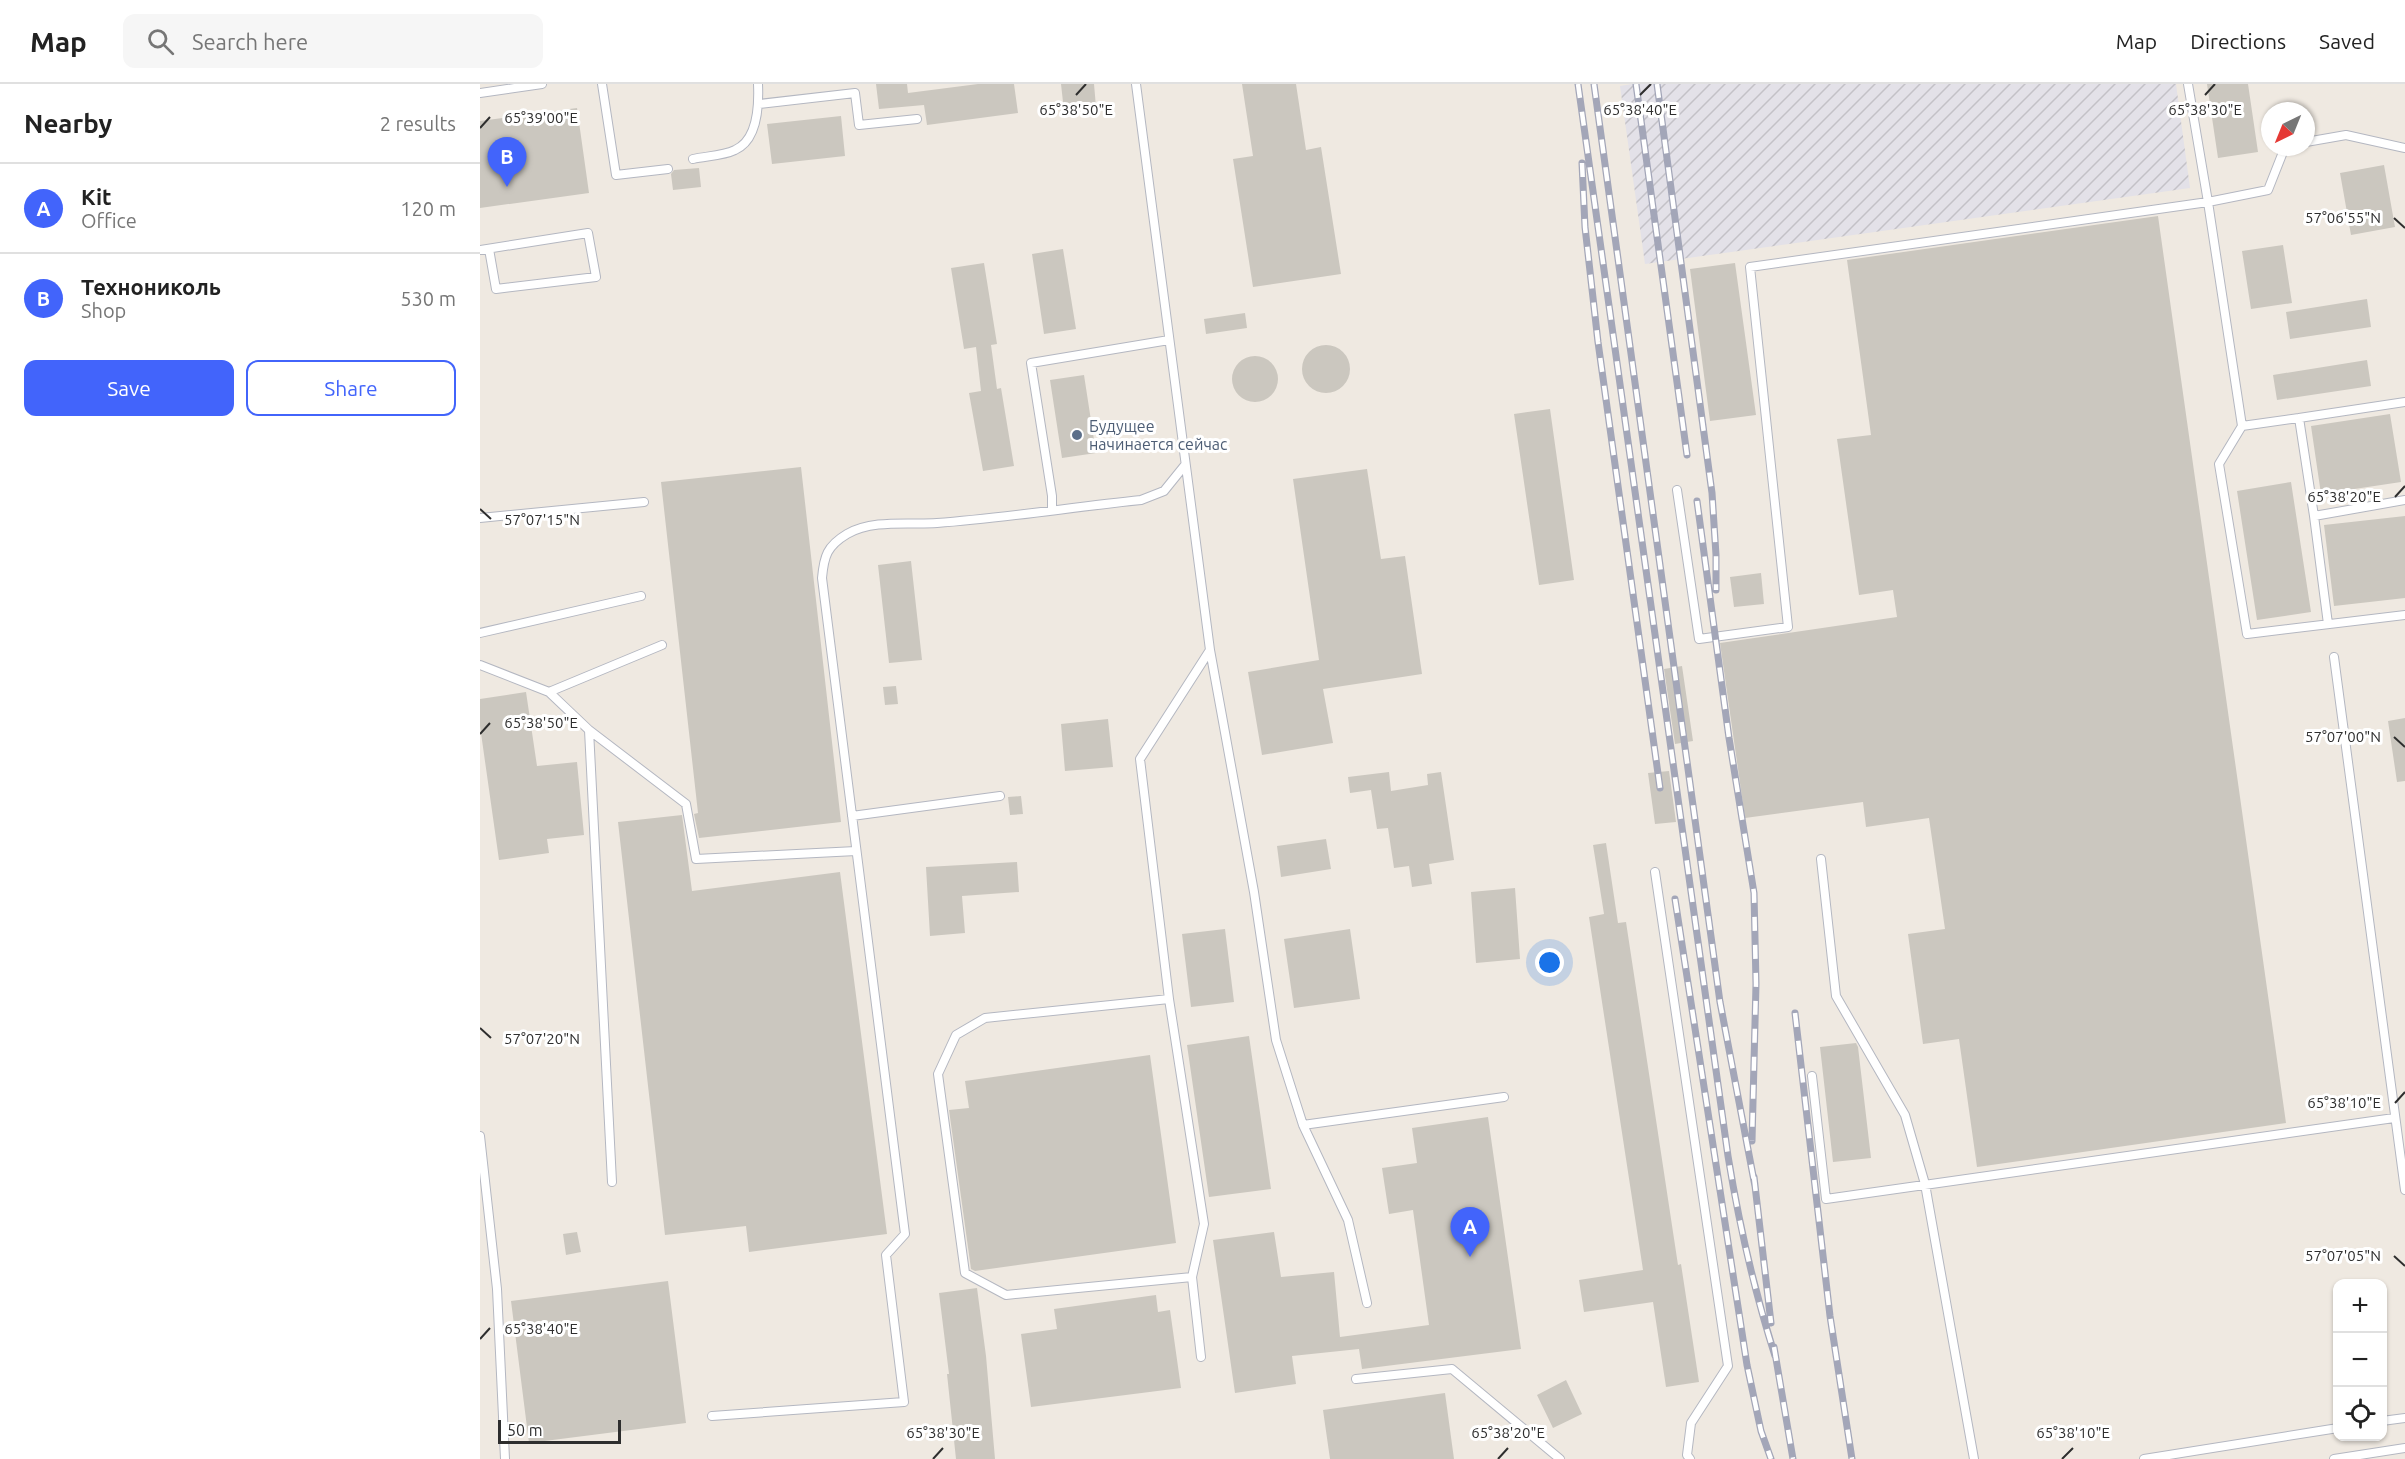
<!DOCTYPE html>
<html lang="en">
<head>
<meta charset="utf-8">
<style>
  :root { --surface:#fff; --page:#f6f6f6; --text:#222; --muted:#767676; --line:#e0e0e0; --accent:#4264fb }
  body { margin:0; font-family:Ubuntu,sans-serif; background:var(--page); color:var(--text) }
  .controls { position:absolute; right:18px; bottom:18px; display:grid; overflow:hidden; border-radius:12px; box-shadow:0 2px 4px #0004 }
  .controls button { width:54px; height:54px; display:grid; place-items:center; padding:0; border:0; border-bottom:2px solid var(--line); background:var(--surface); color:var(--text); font:30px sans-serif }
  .compass { position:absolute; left:1781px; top:18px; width:54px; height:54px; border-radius:50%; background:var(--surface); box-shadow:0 2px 4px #0004; rotate:223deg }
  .scale { position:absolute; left:18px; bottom:15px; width:123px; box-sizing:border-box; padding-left:6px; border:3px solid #2e2e2e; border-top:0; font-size:16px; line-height:21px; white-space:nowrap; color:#2e2e2e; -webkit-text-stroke:4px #fff; paint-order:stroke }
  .you { position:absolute; left:1070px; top:879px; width:21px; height:21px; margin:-15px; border:4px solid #fff; border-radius:50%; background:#1a73e8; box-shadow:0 0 0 9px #1a73e833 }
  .badge { display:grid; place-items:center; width:39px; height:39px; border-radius:50%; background:var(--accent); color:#fff; font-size:20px; font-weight:700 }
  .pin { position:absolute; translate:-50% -50px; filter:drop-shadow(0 2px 3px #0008) }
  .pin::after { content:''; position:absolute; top:32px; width:21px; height:18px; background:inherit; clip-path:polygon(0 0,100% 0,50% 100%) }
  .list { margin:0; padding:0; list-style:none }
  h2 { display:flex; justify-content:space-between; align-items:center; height:78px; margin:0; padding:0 24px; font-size:26px }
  h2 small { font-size:20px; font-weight:400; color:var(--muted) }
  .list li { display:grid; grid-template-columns:39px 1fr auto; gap:18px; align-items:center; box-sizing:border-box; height:90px; padding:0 24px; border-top:2px solid var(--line) }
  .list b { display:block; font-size:22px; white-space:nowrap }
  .list p { margin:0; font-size:20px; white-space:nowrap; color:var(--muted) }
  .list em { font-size:20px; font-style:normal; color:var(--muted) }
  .actions { display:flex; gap:12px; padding:18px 24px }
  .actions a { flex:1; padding:14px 0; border:2px solid var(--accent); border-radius:12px; text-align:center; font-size:21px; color:var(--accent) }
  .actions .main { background:var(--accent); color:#fff }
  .icon { flex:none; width:33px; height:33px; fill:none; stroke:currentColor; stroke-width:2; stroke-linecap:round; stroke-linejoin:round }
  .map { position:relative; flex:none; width:1925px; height:1375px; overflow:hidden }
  header { display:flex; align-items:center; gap:36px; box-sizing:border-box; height:84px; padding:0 30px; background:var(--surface); border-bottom:2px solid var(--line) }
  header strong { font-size:28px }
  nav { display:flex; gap:33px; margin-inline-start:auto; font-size:21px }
  .search { width:420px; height:54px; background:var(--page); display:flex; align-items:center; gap:15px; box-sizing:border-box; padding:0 21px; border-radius:12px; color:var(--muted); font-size:22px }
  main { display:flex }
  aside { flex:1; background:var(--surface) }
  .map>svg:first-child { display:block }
</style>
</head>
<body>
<header>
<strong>Map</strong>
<div class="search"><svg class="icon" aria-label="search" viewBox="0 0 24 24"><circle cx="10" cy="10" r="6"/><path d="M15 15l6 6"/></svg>Search here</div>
<nav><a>Map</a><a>Directions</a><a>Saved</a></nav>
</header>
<main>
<aside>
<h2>Nearby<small>2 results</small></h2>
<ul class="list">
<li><span class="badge">A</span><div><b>Kit</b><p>Office</p></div><em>120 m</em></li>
<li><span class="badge">B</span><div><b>Технониколь</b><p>Shop</p></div><em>530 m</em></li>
</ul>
<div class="actions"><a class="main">Save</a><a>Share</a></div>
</aside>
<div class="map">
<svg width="1925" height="1375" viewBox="0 0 1925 1375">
  <defs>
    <pattern id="industrial-furrows" width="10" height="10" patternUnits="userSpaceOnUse" patternTransform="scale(1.5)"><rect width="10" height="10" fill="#e3e1e8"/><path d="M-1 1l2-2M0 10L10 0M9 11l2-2" fill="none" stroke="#c3c1c7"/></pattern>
  </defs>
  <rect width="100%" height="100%" fill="#efe9e1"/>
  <path fill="url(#industrial-furrows)" d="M1152,0h544l14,104 -545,76 -25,-178z"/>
  <path fill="#cbc7bf" d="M396,0h31l1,9 70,-9h36l4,29 -91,12 -3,-20 -45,4z
    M581,0h33l2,23 -32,4z
    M762,0h54l10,66 15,-3 20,127 -88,13 -20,-128 20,-3z
    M1727,0h41l10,68 -40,6z
    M97,24l12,85 -109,15v-87z
    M361,32l4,40 -73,8 -5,-40z
    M1904,81l11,62 -44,8 -11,-62z
    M219,84l2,19 -28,3 -2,-16 3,-4z
    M1678,132l128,907 -309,44 -18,-128 -36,5 -15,-110 37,-5 -16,-111 -63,9 -3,-25 -118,16 -25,-175 177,-26 -4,-27 -34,5 -22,-156 34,-4 -24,-175z
    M1803,161l9,58 -41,6 -9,-58z
    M583,165l13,80 -32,5 -12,-80z
    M504,179l13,81 -6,1 6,44 4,-1 13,78 -31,5 -14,-78 12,-2 -5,-44 -12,2 -13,-81z
    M1255,179l21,152 -46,6 -20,-152z
    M1887,215l4,28 -81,12 -4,-27z
    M765,229l2,15 -41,6 -2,-15z
    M822 285a24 24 0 1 1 48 0a24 24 0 1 1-48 0Z
    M752 295a23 23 0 1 1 46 0a23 23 0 1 1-46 0Z
    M1887,276l4,26 -94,14 -4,-25z
    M604,291l12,78 -34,5 -12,-78z
    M1070,325l24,171 -35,5 -25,-171z
    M1910,330l11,68 -80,12 -10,-68z
    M321,383l40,355 -142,16 -5,-24 4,-1 -37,-331z
    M887,385l14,90 24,-3 17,118 -99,15 10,54 -71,12 -14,-83 71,-12 -26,-181z
    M1811,398l20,130 -54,8 -20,-129z
    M1925,432v82l-71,8 -10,-81z
    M431,477l11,99 -33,3 -11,-98z
    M1281,489l3,31 -30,3 -4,-30z
    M1202,582l11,75 -18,3 -11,-75z
    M416,602l2,18 -13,1 -2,-18z
    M46,608l11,74 40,-4 7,73 -37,4 2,14 -50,7 -19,-134v-27z
    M1925,634v63l-8,1 -9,-61z
    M628,635l5,48 -48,4 -4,-47z
    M1189,687l7,51 -21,2 -7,-51z
    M909,688l2,19 37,-6 -1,-11 14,-2 13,88 -25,4 3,20 -20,3 -3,-21 -15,2 -6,-40 -11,1 -6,-39 -21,3 -2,-16z
    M541,712l2,18 -13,1 -2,-18z
    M202,731l10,76 148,-19 47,362 -138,18 -3,-26 -81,9 -47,-413z
    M846,755l5,30 -50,8 -4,-31z
    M1126,759l12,80 8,-1 52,343 3,-1 18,118 -33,5 -13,-85 -69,10 -5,-32 64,-10 -54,-353 15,-3 -11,-69z
    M537,778l2,30 -57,4 3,37 -35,3 -4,-69z
    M1035,804l5,71 -44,4 -5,-71z
    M745,845l9,73 -43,5 -9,-73z
    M870,845l10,70 -66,9 -10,-69z
    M769,952l22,153 -62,8 -22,-152z
    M1376,959l2,4 13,111 -38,4 -13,-115z
    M670,971l26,188 -201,28 -4,-2 -22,-159 20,-2 -4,-27z
    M1008,1033l33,232 -159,20 -3,-20 -67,7 4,28 -61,9 -22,-153 61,-8 7,45 53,-5 6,65 89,-12 -16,-115 -24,4 -7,-46 35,-5 -5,-35z
    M97,1148l4,20 -15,3 -3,-21z
    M188,1197l18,142 -157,20 -18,-142z
    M497,1204l9,68 9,103h-39l-9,-85h2l-10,-81z
    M676,1211l2,17 12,-2 11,78 -150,19 -10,-73 36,-5 -3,-20z
    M1086,1296l16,34 -29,14 -16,-33z
    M965,1309l9,66h-124l-7,-49z"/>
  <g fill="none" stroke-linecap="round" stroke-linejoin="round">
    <defs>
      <path id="service" d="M122,0l14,91 52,-6
        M656,0l74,566 -70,109 29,240 35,225 -12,53 9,80
        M0,9l62,-9
        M279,20l96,-11 4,32 58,-6
        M1826,58l40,-7 59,13
        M1805,63l-17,43 -60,12 34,224 -23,38 28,170 158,-19
        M213,75c13,-3 30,-3 42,-9 23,-10 24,-44 23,-66
        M0,166l108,-17 8,44 -100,12 -7,-40
        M1819,334l106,-16
        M1762,342l57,-8 15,98 91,-16
        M1197,406l22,149 89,-12 -38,-360 458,-65 -20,-118
        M572,426v-14l-21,-133 138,-23
        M1834,432l14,108
        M0,434l164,-16
        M0,549l161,-37
        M730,566l44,242 22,148 27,85 45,95 19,83
        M1854,573l71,533
        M0,581l69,27 113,-47
        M69,608l40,38 23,452
        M109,646l97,74 10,55 160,-8
        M372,732l148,-20
        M1341,775l15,137 69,119 20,69 49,275
        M1175,788l73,494 -37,57 -4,32 3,4
        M689,915l-184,19 -29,17 -18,39 27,199 41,22 186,-18
        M1332,992l14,123 568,-81
        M823,1041l201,-28
        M0,1052l17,153 8,170
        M876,1295l96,-10 108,90
        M232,1332l192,-14 -18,-147 19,-21 -83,-656c2,-22 5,-32 25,-44 26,-15 62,-9 90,-11 68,-5 136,-16 204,-23l23,-9 21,-26
        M1902,1337l23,-3
        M1664,1375l194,-31
        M1854,1375l71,-11"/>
    </defs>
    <use href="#service" stroke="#b4b7c1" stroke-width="10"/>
    <use href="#service" stroke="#fff" stroke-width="8"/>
    <defs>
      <path id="rail" d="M1098,0l150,1072c11,68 26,134 47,200
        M1114,0l126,918 35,184
        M1156,0l51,371
        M1177,0l55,409 4,62v35
        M1102,79l3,64 13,115 62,446
        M1217,417l32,237 25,155 2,91 -4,157
        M1195,815l72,466 14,66 10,28
        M1315,929l35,303 22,143
        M1274,1093l17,146
        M1294,1263l19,112"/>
    </defs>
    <use href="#rail" stroke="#a3a6b8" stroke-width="7"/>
    <use href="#rail" stroke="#fff" stroke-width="4.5" stroke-dasharray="14" stroke-linecap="butt"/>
  </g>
  <path fill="none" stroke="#2e2e2e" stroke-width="2" d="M596,11l10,-11M1160,11l11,-11M1725,11l10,-11M0,44l10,-11M1914,134l11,10M1915,413l10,-11M0,425l11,10M0,650l10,-11M1914,653l11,10M0,944l11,10M1915,1019l10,-11M1914,1172l11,10M0,1255l10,-11M453,1375l10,-11M1018,1375l10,-11M1582,1375l11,-11"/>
  <circle fill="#5c6f8a" stroke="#fff" stroke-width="2" cx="597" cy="351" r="6"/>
  <g text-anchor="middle" stroke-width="6" stroke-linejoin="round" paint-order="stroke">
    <g font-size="16" fill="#4e5e75" stroke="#fff" text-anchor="start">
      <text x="609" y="348">Будущее<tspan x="609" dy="18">начинается сейчас</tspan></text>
    </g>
  </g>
  <g font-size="15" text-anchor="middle" fill="#2e2e2e" stroke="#fff" stroke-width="6" stroke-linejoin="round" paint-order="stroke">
    <text x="596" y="31">65°38'50"E</text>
    <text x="1160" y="31">65°38'40"E</text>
    <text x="1725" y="31">65°38'30"E</text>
    <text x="61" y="39">65°39'00"E</text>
    <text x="1863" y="139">57°06'55"N</text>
    <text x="1864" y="418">65°38'20"E</text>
    <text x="62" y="441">57°07'15"N</text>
    <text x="61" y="644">65°38'50"E</text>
    <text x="1863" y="658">57°07'00"N</text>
    <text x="62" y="960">57°07'20"N</text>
    <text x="1864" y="1024">65°38'10"E</text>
    <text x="1863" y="1177">57°07'05"N</text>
    <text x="61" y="1250">65°38'40"E</text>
    <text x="463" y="1354">65°38'30"E</text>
    <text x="1028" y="1354">65°38'20"E</text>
    <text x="1593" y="1354">65°38'10"E</text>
  </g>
</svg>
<div class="controls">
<button>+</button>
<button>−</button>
<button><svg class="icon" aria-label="locate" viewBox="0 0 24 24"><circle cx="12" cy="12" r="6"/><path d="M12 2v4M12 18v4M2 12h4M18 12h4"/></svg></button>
</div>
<svg class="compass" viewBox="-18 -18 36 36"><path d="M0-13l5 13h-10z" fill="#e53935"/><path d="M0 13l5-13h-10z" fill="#767676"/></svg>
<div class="scale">50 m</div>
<div class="you"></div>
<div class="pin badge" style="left:990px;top:1173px">A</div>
<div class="pin badge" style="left:27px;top:103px">B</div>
</div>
</main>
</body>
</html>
